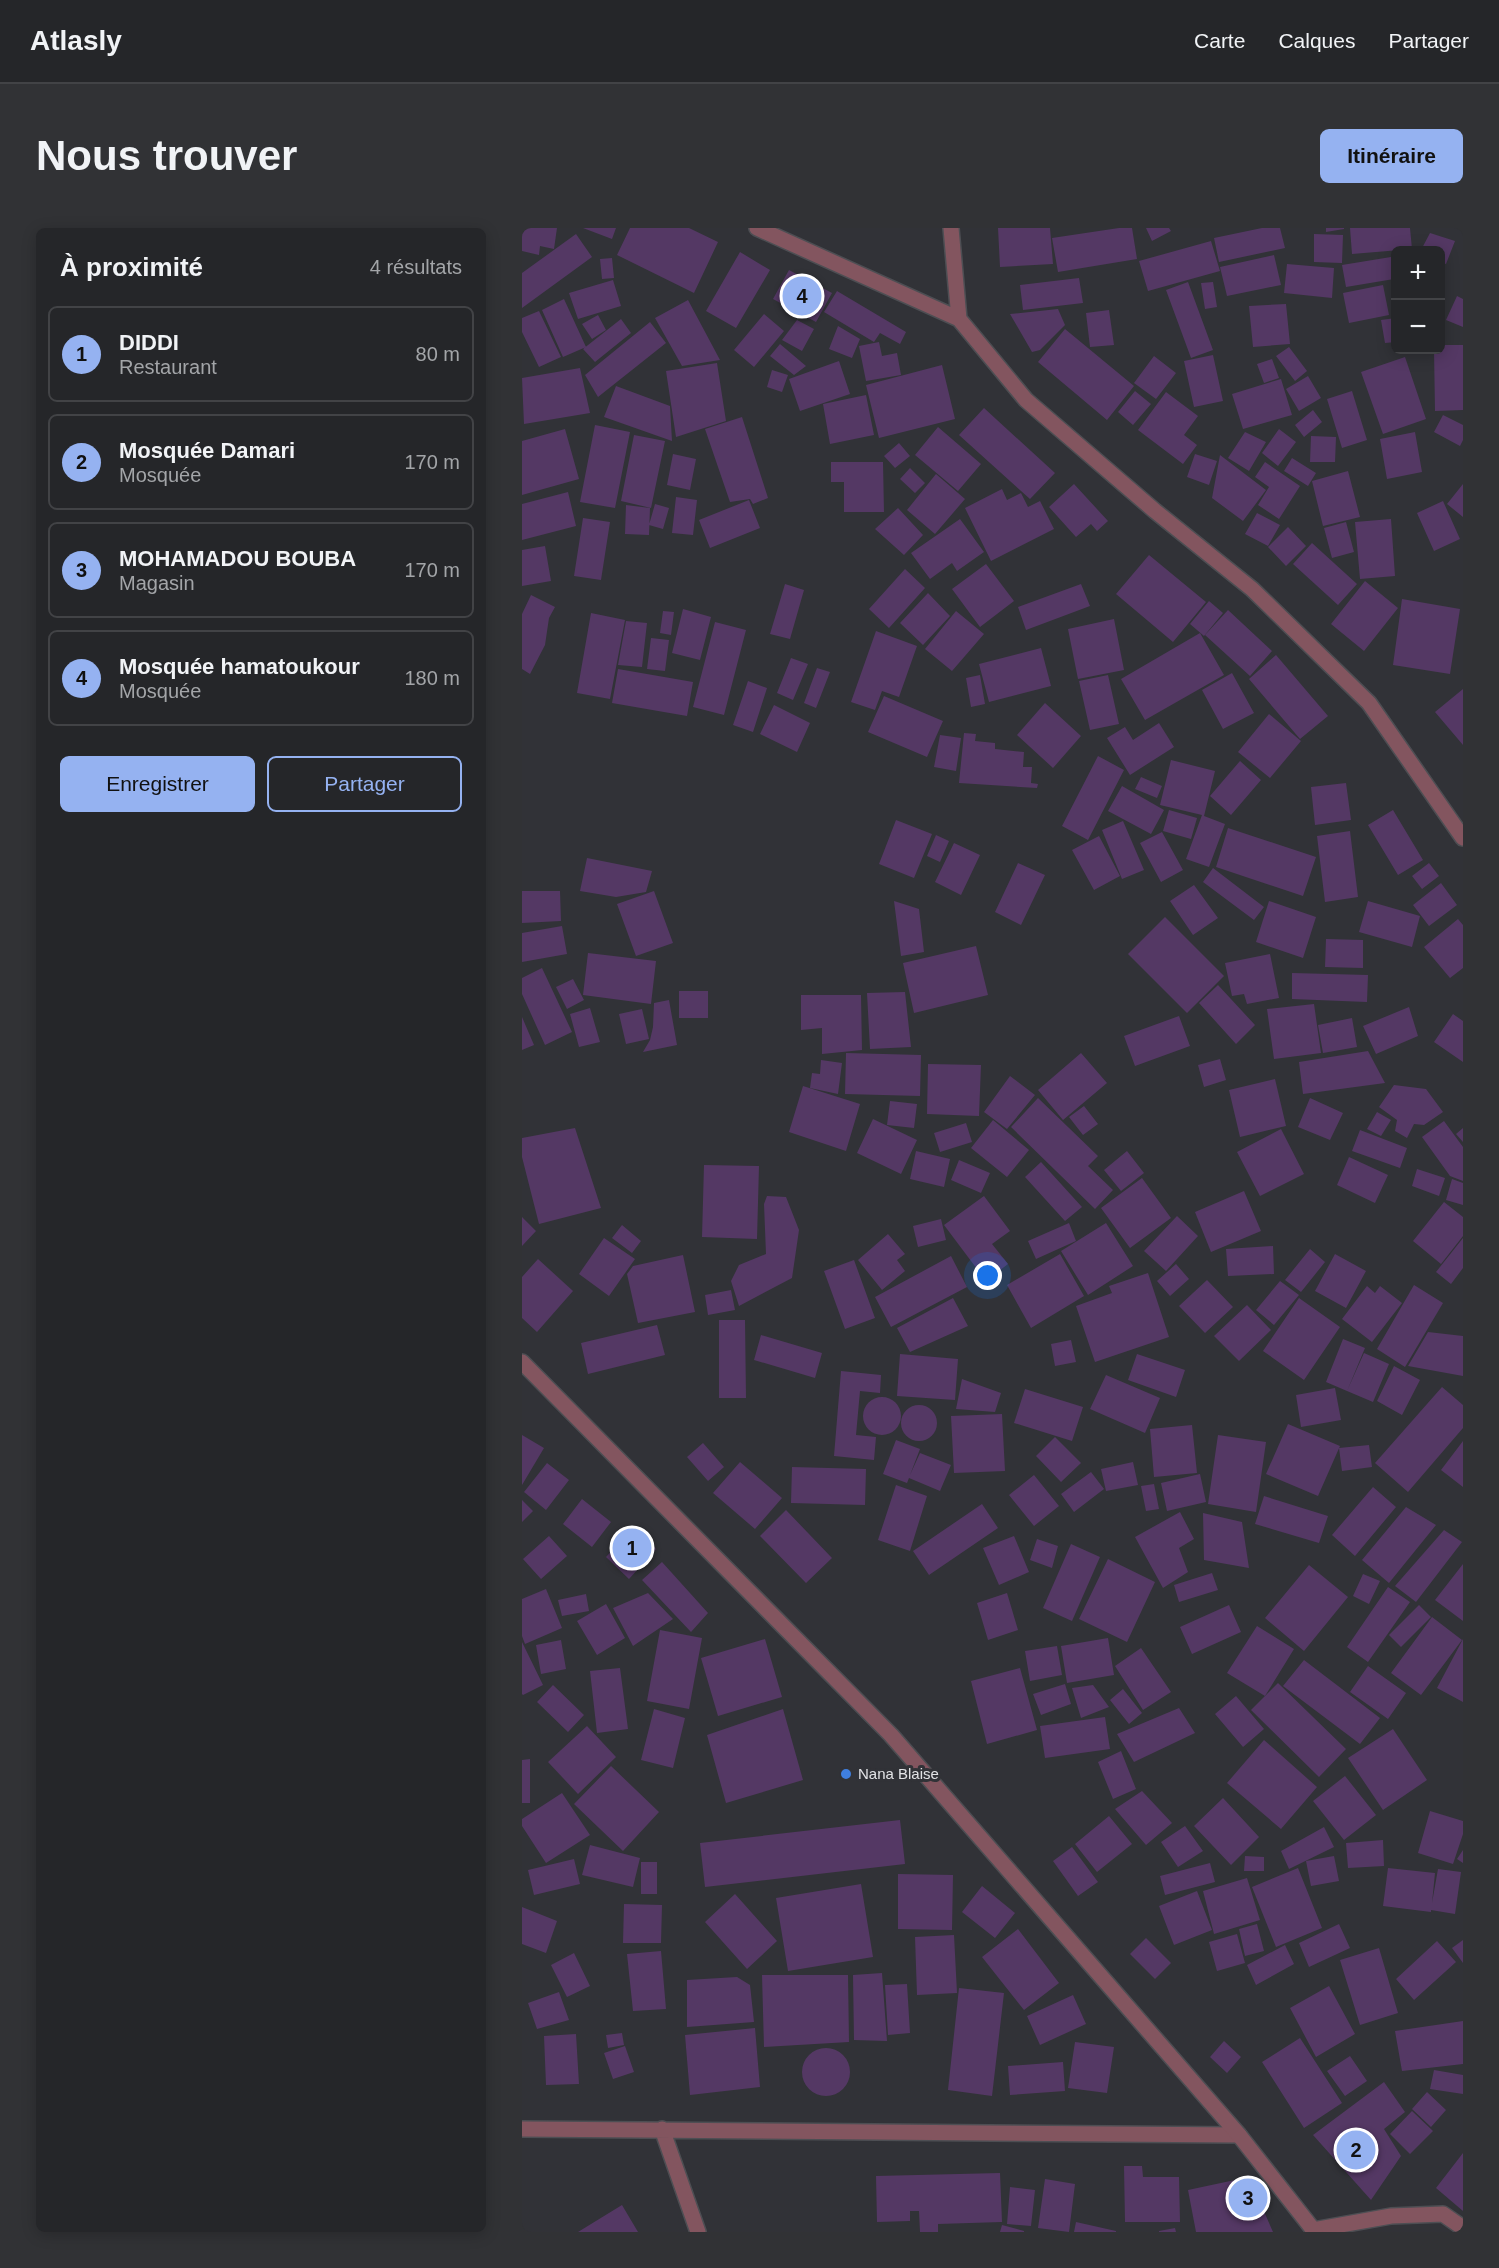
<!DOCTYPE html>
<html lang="fr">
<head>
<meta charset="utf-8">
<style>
  :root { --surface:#252629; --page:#313235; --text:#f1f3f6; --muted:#a3a5a8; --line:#424346; --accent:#95b2f1 }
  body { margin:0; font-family:Arial,sans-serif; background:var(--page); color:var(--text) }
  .controls { position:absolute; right:18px; top:18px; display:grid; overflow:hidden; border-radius:9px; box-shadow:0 3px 15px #0003 }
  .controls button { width:54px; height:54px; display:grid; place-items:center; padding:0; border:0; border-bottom:2px solid var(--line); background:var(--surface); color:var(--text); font:30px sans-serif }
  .you { position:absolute; left:466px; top:1048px; width:21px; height:21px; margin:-15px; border:4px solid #fff; border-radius:50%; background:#1a73e8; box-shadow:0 0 0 9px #1a73e833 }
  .badge { display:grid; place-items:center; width:39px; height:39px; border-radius:50%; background:var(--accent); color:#111; font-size:20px; font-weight:700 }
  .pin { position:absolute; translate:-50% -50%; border:3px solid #fff; box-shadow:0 2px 6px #0006 }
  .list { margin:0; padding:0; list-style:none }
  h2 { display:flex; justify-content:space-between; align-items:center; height:78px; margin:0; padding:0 24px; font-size:26px }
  h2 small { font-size:20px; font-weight:400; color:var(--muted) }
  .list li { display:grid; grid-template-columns:39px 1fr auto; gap:18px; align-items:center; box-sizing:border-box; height:96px; margin:0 12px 12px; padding:0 12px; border:2px solid var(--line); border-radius:9px }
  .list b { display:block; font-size:22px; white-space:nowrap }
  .list p { margin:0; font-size:20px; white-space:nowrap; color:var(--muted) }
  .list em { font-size:20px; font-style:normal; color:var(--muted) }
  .actions { display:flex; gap:12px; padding:18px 24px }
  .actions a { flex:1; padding:14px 0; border:2px solid var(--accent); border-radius:9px; text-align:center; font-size:21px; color:var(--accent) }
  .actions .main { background:var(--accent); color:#111 }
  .map { position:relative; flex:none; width:941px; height:2004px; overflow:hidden; border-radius:9px }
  header { display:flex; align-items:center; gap:36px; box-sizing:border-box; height:84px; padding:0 30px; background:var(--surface); border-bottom:2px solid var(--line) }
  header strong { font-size:28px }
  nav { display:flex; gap:33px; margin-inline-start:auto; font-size:21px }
  .intro { display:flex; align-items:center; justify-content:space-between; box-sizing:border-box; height:144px; padding:0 36px }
  h1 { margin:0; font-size:42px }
  .button { padding:15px 27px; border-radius:9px; background:var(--accent); color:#111; font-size:21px; font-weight:700 }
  main { display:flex; gap:36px; padding:0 36px }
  aside { flex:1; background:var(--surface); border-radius:9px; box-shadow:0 3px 15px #0003 }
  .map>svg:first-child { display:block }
</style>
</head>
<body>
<header>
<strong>Atlasly</strong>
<nav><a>Carte</a><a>Calques</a><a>Partager</a></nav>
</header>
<div class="intro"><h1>Nous trouver</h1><a class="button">Itinéraire</a></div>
<main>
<aside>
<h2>À proximité<small>4 résultats</small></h2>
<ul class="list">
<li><span class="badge">1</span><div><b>DIDDI</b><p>Restaurant</p></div><em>80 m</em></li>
<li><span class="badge">2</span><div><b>Mosquée Damari</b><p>Mosquée</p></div><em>170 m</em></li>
<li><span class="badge">3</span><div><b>MOHAMADOU BOUBA</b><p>Magasin</p></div><em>170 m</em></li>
<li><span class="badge">4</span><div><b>Mosquée hamatoukour</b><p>Mosquée</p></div><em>180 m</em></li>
</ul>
<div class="actions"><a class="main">Enregistrer</a><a>Partager</a></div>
</aside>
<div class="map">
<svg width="941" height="2004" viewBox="0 0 941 2004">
  <rect width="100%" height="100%" fill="#313237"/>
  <path fill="#543864" d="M0,0h35l-3,21 -14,-3 -1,9 -17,-4z
    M61,0h33l-4,11z
    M108,0h59l29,14 -24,51 -77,-38z
    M476,0h52l3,36 -53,3z
    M597,0h13l5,31 -79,13 -6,-34z
    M624,0h23l2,3 -19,10z
    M740,0h18l5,20 -66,14 -5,-24z
    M804,0h18v1l-18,3z
    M828,0h60l2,21 -60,5z
    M908,5l25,8 -9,23 -6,-2v-12h-19z
    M54,6l16,23 -70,51v-35z
    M792,6l29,1 -1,28 -28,-1z
    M689,13l9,30 -72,20 -9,-30z
    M218,24l30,18 -34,58 -30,-17z
    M752,27l7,30 -54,11 -7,-29z
    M869,29l3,22 -48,8 -4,-22z
    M90,30l2,20 -12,1 -2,-20z
    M765,36l47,4 -2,30 -48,-5z
    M267,42l43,23 -16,29 -43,-23z
    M557,50l4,25 -60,7 -3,-25z
    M91,52l8,26 -43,13 -9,-26z
    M666,54l25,68 -22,8 -25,-68z
    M691,54l4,25 -12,2 -4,-26z
    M861,57l6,30 -40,8 -6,-30z
    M315,63l69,41 -6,12 -20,-11 -6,9 -50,-30z
    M935,68l6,3v28l-17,-7z
    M42,71l22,48 -23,10 -21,-47z
    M166,72l32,60 -38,6 -27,-48z
    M764,76l4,40 -37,3 -4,-41z
    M536,81l7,16 -25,25 -8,2 -22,-38z
    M587,82l5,35 -24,2 -4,-34z
    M17,83l22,46 -22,10 -17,-35v-14z
    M242,86l20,17 -30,36 -20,-17z
    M76,87l8,15 -14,9 -10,-15z
    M874,90v24l-11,1 -4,-23z
    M99,91l10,14 -36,29 -12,-13z
    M275,92l17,9 -12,22 -20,-11z
    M128,94l16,21 -68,54 -13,-22z
    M316,98l22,13 -8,19 -23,-9z
    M543,101l69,57 -27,34 -69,-58z
    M357,114l3,14 15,-3 4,22 -35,6 -7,-35z
    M258,116l26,22 -12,9 -24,-19z
    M918,117h23v65l-28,1 -1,-61h6z
    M767,119l18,24 -12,10 -19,-25z
    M691,127l10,46 -29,6 -10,-46z
    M632,128l22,17 -20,26 -22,-16z
    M883,129l21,62 -43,15 -22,-62z
    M750,131l7,19 -15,5 -7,-19z
    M317,133l11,33 -50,17 -11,-32z
    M195,135l9,58 -50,16 -10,-66z
    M420,137l13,54 -76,19 -13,-53z
    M58,140l10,45 -66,11 -2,-46z
    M250,142l16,5 -6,17 -15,-5z
    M786,148l13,22 -22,13 -13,-22z
    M759,151l11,36 -49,14 -11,-35z
    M94,158l54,20 2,35 -68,-24z
    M613,163l16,13 -18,21 -15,-13z
    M830,163l15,49 -25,8 -15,-49z
    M644,164l32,24 -14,19 13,10 -14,19 -45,-34z
    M344,167l8,40 -44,9 -7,-40z
    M462,180l71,65 -25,26 -71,-64z
    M791,182l9,12 -18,15 -9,-12z
    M921,187l20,10v15l-3,6 -26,-14z
    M220,189l26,81 -15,6 -3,-5 -20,3 -25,-73z
    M73,197l35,7 -15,76 -35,-6z
    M416,199l43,37 -23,27 -43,-36z
    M43,201l14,50 -57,16v-54z
    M757,201l17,13 -18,24 -16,-13z
    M723,204l21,10 -17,29 -21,-13z
    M893,204l7,40 -35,7 -7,-40z
    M112,207l31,6 -14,67 -30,-7z
    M789,208l25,1 -1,25h-25z
    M377,215l11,13 -15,12 -11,-12z
    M151,226l23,5 -6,31 -23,-5z
    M673,226l22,7 -8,24 -22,-8z
    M698,227l46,35 -23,31 -31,-23z
    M770,230l24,15 -8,13 -24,-15z
    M309,234h52l1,50h-40v-30h-13z
    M743,234l35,24 -21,33 -21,-14 11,-18 -14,-10z
    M388,240l15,15 -10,10 -15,-14z
    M826,243l12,46 -37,9 -11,-45z
    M414,246l29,25 -30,35 -28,-24z
    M552,256l34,37 -11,10 -6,-7 -15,13 -27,-30z
    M941,256v33l-16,-13z
    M480,261l5,11 14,-7 7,14 12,-6 14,28 -63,32 -26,-53z
    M46,264l8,34 -54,14v-36z
    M154,269l21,3 -4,35 -21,-2z
    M227,272l11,28 -50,20 -11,-28z
    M921,273l17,38 -26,12 -17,-38z
    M133,276l14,4 -6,21 -14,-4z
    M104,277l24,3 -1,27 -24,-1z
    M376,280l25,27 -19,20 -29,-26z
    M735,285l23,12 -12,21 -23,-12z
    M61,290l27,4 -9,58 -27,-4z
    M438,291l24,33 -27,19 -5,-8 -22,16 -19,-26z
    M869,291l4,57 -35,3 -5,-57z
    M824,294l8,30 -22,6 -8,-30z
    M766,299l18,19 -20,20 -18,-19z
    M790,315l45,41 -19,21 -45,-41z
    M23,318l6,35 -29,5v-36z
    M627,327l57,47 -33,40 -57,-48z
    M464,336l28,37 -34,26 -28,-38z
    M383,341l20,19 -36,40 -20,-19z
    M843,353l33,27 -34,43 -33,-27z
    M263,356l19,6 -14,49 -20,-5z
    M559,356l9,22 -64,24 -8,-23z
    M406,365l22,23 -27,29 -23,-22z
    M9,367l24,12 -6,11 -4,27 -15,29 -8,-5v-55z
    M880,371l58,10 -10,65 -57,-9z
    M687,373l14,12 -19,23 -14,-12z
    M161,381l28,8 -11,43 -28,-7z
    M706,382l44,41 -22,25 -45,-41z
    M141,383l11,1 -3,23 -11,-2z
    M434,383l28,23 -32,37 -27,-22z
    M69,385l34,7 -15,79 -33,-6z
    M592,391l10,51 -46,9 -10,-50z
    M104,393l21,2 -5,44 -24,-2z
    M193,394l31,8 -22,85 -31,-8z
    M354,403l41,15 -18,51 -17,-6 -7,19 -24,-8z
    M678,405l24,42 -79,45 -24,-41z
    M129,410l18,2 -4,31 -18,-2z
    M519,420l10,38 -62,16 -10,-38z
    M754,427l52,61 -28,23 -51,-60z
    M269,430l17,6 -15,36 -16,-7z
    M295,440l13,4 -14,36 -12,-5z
    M96,441l75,13 -6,34 -75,-13z
    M710,445l22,40 -31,16 -21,-39z
    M458,447l5,29 -14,3 -5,-29z
    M586,447l11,49 -29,6 -11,-49z
    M226,453l19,7 -14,44 -20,-7z
    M941,461v56l-28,-33z
    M362,468l59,25 -16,36 -59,-25z
    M523,475l36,33 -28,32 -36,-33z
    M252,477l36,18 -13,29 -37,-18z
    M747,486l32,27 -31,37 -32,-26z
    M637,495l15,24 -44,28 -23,-37 18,-11 8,13z
    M442,505l12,1 -1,7 20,2v6l29,3 -1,15h9l-1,16 7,1 -1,4 -78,-5z
    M418,507l21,3 -5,33 -22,-4z
    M576,528l26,14 -36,70 -26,-14z
    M649,532l44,11 -11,45 21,8 -16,43 -23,-8 16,-44 -42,-10z
    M718,533l21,19 -30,35 -21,-19z
    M619,549l21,9 -5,12 -22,-9z
    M824,555l5,37 -36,5 -4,-38z
    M600,558l42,24 -13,24 -43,-23z
    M647,582l28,8 -6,21 -28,-8z
    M871,582l30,50 -25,15 -30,-50z
    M374,592l36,14 -18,44 -35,-14z
    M601,593l21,49 -22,9 -20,-49z
    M706,600l88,29 -13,39 -87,-29z
    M828,603l8,66 -33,5 -8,-66z
    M640,604l21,38 -22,12 -21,-39z
    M414,607l13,6 -9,21 -13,-6z
    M577,608l21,40 -26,14 -22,-40z
    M432,615l26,12 -19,40 -26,-13z
    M65,630l65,13 -6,21 -30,5 -36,-6z
    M496,635l27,12 -24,50 -26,-13z
    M907,635l10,13 -17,13 -10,-13z
    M691,640l51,39 -10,13 -51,-38z
    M919,655l16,22 -28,21 -16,-21z
    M672,657l24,33 -25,17 -23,-34z
    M0,663h38l1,30 -39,2z
    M132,663l19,52 -37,13 -19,-52z
    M372,673l25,8 5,43 -23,4z
    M747,673l47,16 -13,41 -47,-16z
    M846,673l52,15 -8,31 -53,-15z
    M643,689l59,59 -37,37 -59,-59z
    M936,691l5,6v43l-13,10 -26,-31z
    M40,698l5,28 -45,8v-29z
    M804,711l37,1v28l-38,-1z
    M454,718l12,49 -74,18 -11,-50z
    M66,725l68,8 -5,43 -68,-9z
    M748,726l9,44 -32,6 -3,-10 -12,2 -7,-33z
    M20,740l30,64 -27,13 -23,-51v-16z
    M770,745l76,2 -1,27 -75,-3z
    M51,751l11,21 -17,9 -11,-22z
    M696,757l37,40 -19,19 -37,-41z
    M157,763h29v27h-29z
    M383,764l6,55 -41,2 -3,-56z
    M279,767h60l1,55 -40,4v-26l-21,2z
    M147,772l8,45 -34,7 7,-12 3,-13 1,-24z
    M792,776l7,49 -47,6 -7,-50z
    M887,779l9,29 -42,18 -13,-28z
    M68,780l10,34 -21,5 -9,-33z
    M120,781l7,30 -23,5 -7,-30z
    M931,786l10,7v41l-29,-20z
    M657,788l11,30 -55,20 -11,-30z
    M0,789l12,28 -12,5z
    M830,790l5,29 -34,6 -5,-28z
    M846,823l17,32 -82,11 -4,-32z
    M324,825l75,2 -1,41 -75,-2z
    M559,825l26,30 -44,37 -25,-30z
    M698,831l6,21 -22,7 -6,-22z
    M299,832l21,3 -4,31 -28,-6 2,-15 8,1z
    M406,836l53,1 -2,51 -52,-2z
    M488,848l25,19 -28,34 -23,-17z
    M753,851l11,47 -46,11 -11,-47z
    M872,857l32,4 17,23 -19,13 -10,-1 -7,14 -12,-7 2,-11 -18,-13z
    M281,858l57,18 -14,47 -57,-19z
    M516,870l60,58 -10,10 25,24 -18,19 -84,-82z
    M788,870l33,15 -13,27 -32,-13z
    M368,873l27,3 -3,24 -27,-3z
    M562,878l14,18 -15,11 -14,-18z
    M855,884l14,8 -10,16 -14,-7z
    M351,891l44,21 -16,34 -44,-21z
    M471,892l36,30 -22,27 -36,-29z
    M922,893l19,26v34l-13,-5 -28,-39z
    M444,895l6,19 -32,10 -6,-19z
    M53,900l26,80 -62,16 -17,-67v-19z
    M941,900v14l-7,-8z
    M759,901l23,45 -44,22 -23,-44z
    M838,902l47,18 -7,20 -48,-17z
    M394,923l34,8 -6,28 -34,-8z
    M605,923l17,22 -23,18 -17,-21z
    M827,929l39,18 -13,28 -38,-18z
    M437,932l31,13 -9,20 -30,-13z
    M519,934l41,45 -17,14 -40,-44z
    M182,937l55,1 -2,73 -55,-2z
    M895,941l28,9 -6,18 -27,-10z
    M620,950l29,40 -41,30 -29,-40z
    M930,951l11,4v22l-17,-5z
    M722,963l17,40 -50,21 -16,-40z
    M245,968l19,1 13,33 -7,48 -53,28 -8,-25 8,-16 27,-11 -2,-50z
    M462,968l26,35 -18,13 16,20 -22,17 -42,-56z
    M922,974l19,15v19l-22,28 -28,-23z
    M655,988l21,20 -32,35 -22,-20z
    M0,989l14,14 -14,15z
    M419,991l5,21 -28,7 -5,-21z
    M547,995l7,18 -40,18 -8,-18z
    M584,995l27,43 -45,29 -27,-44z
    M100,997l19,16 -9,12 -20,-15z
    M366,1006l17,20 -8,6 8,11 -23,19 -24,-30z
    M82,1010l31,21 -26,37 -30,-22z
    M941,1010v30l-12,16 -15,-12z
    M751,1018l1,28 -46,2 -2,-27z
    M788,1021l15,13 -24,30 -16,-12z
    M538,1026l24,42 -53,32 -24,-43z
    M813,1026l31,17 -20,37 -31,-17z
    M161,1027l12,57 -57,11 -11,-49 6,-8z
    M429,1028l16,31 -76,40 -16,-30z
    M16,1031l35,32 -36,41 -15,-14v-41z
    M332,1032l21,58 -30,11 -21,-58z
    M654,1036l13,15 -19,17 -13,-15z
    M626,1045l21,64 -74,25 -19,-56 36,-13 -3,-7z
    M685,1052l26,27 -28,26 -26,-27z
    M758,1053l19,14 -25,30 -18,-15z
    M892,1057l29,18 -38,64 -28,-18z
    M845,1058l8,7 5,-7 22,17 -30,39 -30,-23z
    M209,1062l4,20 -27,5 -3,-20z
    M431,1070l15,28 -58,26 -13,-24z
    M777,1070l41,29 -36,53 -41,-29z
    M725,1077l24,25 -32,31 -25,-25z
    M197,1092h26l1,78h-27z
    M135,1097l8,30 -77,19 -7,-31z
    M906,1104l35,4v40l-55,-10z
    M239,1107l61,18 -7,25 -61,-18z
    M821,1111l22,9 -18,43 -21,-9z
    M549,1112l5,22 -21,4 -4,-22z
    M842,1125l25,11 -16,38 -26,-11z
    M378,1126l58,5 -3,41 -58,-4z
    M615,1126l48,16 -9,27 -48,-17z
    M872,1138l26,14 -18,35 -25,-14z
    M319,1143l40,4 -1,18 -20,-2 -4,44 20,2 -2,23 -40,-4z
    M584,1147l54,23 -15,35 -55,-24z
    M440,1151l39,14 -6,19 -39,-3z
    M920,1159l21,18v23l-55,64 -33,-29z
    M813,1160l6,32 -40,7 -5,-32z
    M503,1161l58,18 -11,34 -58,-18z
    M341 1188a19 19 0 1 1 38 0a19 19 0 1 1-38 0Z
    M379 1195a18 18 0 1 1 36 0a18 18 0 1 1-36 0Z
    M480,1186l3,57 -51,2 -3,-57z
    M766,1196l52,22 -22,50 -52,-22z
    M670,1197l5,48 -43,4 -4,-48z
    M0,1207l22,13 -22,37z
    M696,1207l48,7 -10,70 -48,-8z
    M533,1209l26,26 -20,19 -25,-26z
    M374,1212l24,9 -10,26 10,-22 31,12 -11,26 -31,-13 -2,5 -24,-9z
    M941,1213v46l-22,-17z
    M181,1215l21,24 -16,14 -21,-24z
    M847,1217l3,22 -30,4 -3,-23z
    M218,1234l42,36 -27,31 -42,-36z
    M611,1234l5,23 -32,6 -5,-22z
    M25,1235l22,17 -23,30 -22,-18z
    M270,1239l74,2 -1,36 -74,-2z
    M569,1244l13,17 -30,23 -13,-18z
    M678,1246l6,28 -39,9 -6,-28z
    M512,1247l25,31 -25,20 -25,-31z
    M632,1256l5,25 -13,2 -5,-25z
    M374,1257l31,11 -17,55 -32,-11z
    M851,1259l23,20 -41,49 -23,-21z
    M742,1268l64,20 -9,27 -64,-19z
    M60,1271l29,23 -19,25 -29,-23z
    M0,1272l11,11 -11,11z
    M460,1276l16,24 -69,47 -16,-24z
    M884,1279l30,18 -47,58 -27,-23z
    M264,1282l46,48 -26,25 -46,-47z
    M658,1284l14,27 -15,9 9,24 -25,16 -28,-51z
    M681,1285l39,9 7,46 -45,-8z
    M112,1299l22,22 -27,30 -23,-22z
    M922,1302l18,12 -46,60 -21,-16z
    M27,1308l18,20 -26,23 -18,-20z
    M492,1308l15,36 -30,13 -16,-37z
    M515,1311l21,7 -6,22 -22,-8z
    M549,1316l29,13 -28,64 -29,-13z
    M586,1331l47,23 -28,60 -48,-23z
    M140,1334l46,51 -17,19 -49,-52z
    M941,1336v57l-28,-21z
    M787,1337l39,32 -44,54 -39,-33z
    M690,1345l6,17 -39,12 -5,-17z
    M841,1346l17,7 -11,23 -16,-8z
    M866,1359l22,15 -42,60 -21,-15z
    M24,1361l16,39 -37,16 -3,-8v-37z
    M126,1365l25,26 -40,27 -20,-38z
    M485,1365l11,37 -30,10 -11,-37z
    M64,1366l3,17 -27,5 -4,-16z
    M84,1376l19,34 -28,17 -20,-34z
    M707,1377l12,27 -49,22 -12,-27z
    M897,1377l12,12 -30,30 -12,-12z
    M910,1389l30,23 -41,55 -30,-22z
    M735,1398l37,23 -29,47 -38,-23z
    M138,1402l42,8 -13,71 -42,-8z
    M586,1410l6,37 -47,8 -6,-37z
    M243,1411l17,58 -64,19 -17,-58z
    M941,1411v63l-26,-14z
    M39,1412l5,29 -25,5 -5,-29z
    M0,1414l21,43 -20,10 -1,-1z
    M535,1418l5,29 -32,6 -5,-30z
    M619,1420l30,44 -28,18 -28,-44z
    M782,1432l76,58 -20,26 -77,-58z
    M846,1438l38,27 -18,26 -38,-27z
    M98,1440l8,61 -31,4 -7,-62z
    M498,1440l17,62 -50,14 -16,-63z
    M756,1455l68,66 -27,28 -68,-67z
    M543,1456l6,20 -30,11 -8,-21z
    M31,1457l31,30 -16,17 -31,-30z
    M571,1457l16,22 -28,11 -9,-30z
    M601,1461l19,24 -13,11 -19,-24z
    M714,1468l28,33 -21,18 -28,-33z
    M657,1480l16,25 -61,29 -17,-28z
    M132,1481l31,9 -12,50 -32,-8z
    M261,1481l20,71 -77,23 -19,-68z
    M583,1489l5,32 -65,9 -5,-32z
    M65,1498l29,31 -38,37 -30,-32z
    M871,1501l34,51 -44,30 -35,-52z
    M742,1512l53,47 -36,42 -54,-46z
    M599,1523l15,38 -23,10 -15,-37z
    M8,1531v44h-8v-43z
    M89,1538l48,46 -36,39 -49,-47z
    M823,1548l31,39 -32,25 -31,-39z
    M620,1563l30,32 -26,22 -31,-36z
    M40,1565l28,42 -44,28 -24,-37v-7z
    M701,1570l36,39 -28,28 -37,-39z
    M908,1583l33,10v13l-10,30 -35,-11z
    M587,1588l23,28 -35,28 -22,-28z
    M378,1592l5,44 -200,23 -5,-44z
    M663,1598l18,25 -25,16 -17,-25z
    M802,1599l10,20 -45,22 -8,-18z
    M861,1612l1,26 -36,2 -2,-25z
    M68,1617l50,13 -7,29 -51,-12z
    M550,1619l26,35 -20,14 -25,-35z
    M941,1622v13l-6,-4z
    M723,1628l19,1v14h-20z
    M812,1628l5,25 -28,5 -5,-25z
    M52,1631l6,25 -46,11 -6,-25z
    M119,1634h16v32h-16z
    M688,1635l5,19 -50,13 -5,-19z
    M776,1640l24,60 -46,19 -24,-60z
    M866,1640l47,5 -3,30 6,-34 23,3 -6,42 -24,-4v2l-48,-6z
    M376,1646l55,1 -1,55 -54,-1z
    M725,1650l13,42 -46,14 -11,-43z
    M339,1656l12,73 -85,14 -12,-73z
    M460,1658l33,27 -20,25 -33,-26z
    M675,1663l15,39 -38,15 -15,-39z
    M213,1666l42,47 -30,28 -42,-47z
    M102,1676l38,1 -1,38h-38z
    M0,1679l35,14 -11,32 -24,-9z
    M735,1696l7,27 -19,5 -6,-27z
    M817,1696l11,24 -41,19 -10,-24z
    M496,1701l41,54 -35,27 -42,-53z
    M715,1706l8,29 -28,8 -8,-29z
    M432,1707l3,58 -40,2 -2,-58z
    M624,1710l25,25 -16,16 -25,-25z
    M941,1712v23l-11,-15z
    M915,1713l19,21 -42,38 -18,-21z
    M763,1717l9,19 -38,21 -9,-20z
    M857,1720l19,65 -38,12 -20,-65z
    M139,1723l5,58 -33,2 -6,-57z
    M52,1725l16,33 -23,11 -16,-32z
    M360,1745l5,68 -33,-1 -1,-65z
    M240,1747h86l1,67 -85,5z
    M215,1749l13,8 4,37 -67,5v-47z
    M385,1756l3,49 -22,2 -3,-50z
    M807,1758l26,48 -39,23 -26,-49z
    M437,1760l45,5 -12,103 -44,-6z
    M37,1764l10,28 -32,9 -9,-26z
    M551,1767l13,29 -46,21 -13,-29z
    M941,1793v43l-61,7 -7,-40z
    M233,1800l5,59 -70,8 -5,-60z
    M100,1805l2,12 -16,3 -2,-13z
    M54,1806l3,50 -33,1 -2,-49z
    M778,1810l42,65 -38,25 -42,-66z
    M702,1813l17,16 -14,16 -17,-16z
    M553,1814l39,5 -7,46 -39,-5z
    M103,1818l9,26 -21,7 -9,-26z
    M280 1844a24 24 0 1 1 48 0a24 24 0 1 1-48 0Z
    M828,1828l17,25 -22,15 -18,-25z
    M541,1834l2,29 -55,4 -2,-29z
    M912,1842l29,5v19l-33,-5z
    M862,1854l21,30 -21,17 17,27 -30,44 -58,-65z
    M905,1864l19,18 -15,17 -19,-18z
    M890,1883l21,20 -23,23 -20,-20z
    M941,1925v58l-27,-23z
    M602,1938h18l1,11h36l1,45h-55z
    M478,1945l2,49 -64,2v8h-18l-1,-21h-9v10l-33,1 -1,-46z
    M727,1949l24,55h-77l-8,-42z
    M523,1951l30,5 -6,48 -31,-4z
    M488,1959l25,3 -4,36 -24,-2z
    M100,1977l16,27h-60z
    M554,1994l40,9v1h-42z
    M480,1997l22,6v1h-24z
    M653,2000l1,4h-17v-1z"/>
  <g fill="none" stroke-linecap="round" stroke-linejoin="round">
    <defs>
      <path id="minor" d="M235,0l202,91 67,81 129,111 97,78 117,114 94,135
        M429,0l8,91
        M0,1901l717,6
        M140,1901l36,103
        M791,2002l78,-14 52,-2 20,14"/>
      <path id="tertiary" d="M0,1134l369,373 348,400 76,97"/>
    </defs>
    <use href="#minor" stroke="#4d4e53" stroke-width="18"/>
    <use href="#tertiary" stroke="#4d4e53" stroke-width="18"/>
    <use href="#minor" stroke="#83555f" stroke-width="15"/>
    <use href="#tertiary" stroke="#83555f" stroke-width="15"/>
  </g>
  <circle fill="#3f7fe0" stroke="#313237" stroke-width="2" cx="324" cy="1546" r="6"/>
  <g text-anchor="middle" stroke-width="6" stroke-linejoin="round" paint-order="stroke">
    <g font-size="15" fill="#e2e3e6" stroke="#313237" text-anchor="start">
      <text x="336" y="1551">Nana Blaise</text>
    </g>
  </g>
</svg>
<div class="controls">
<button>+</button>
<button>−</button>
</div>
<div class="you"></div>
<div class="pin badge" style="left:110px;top:1320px">1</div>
<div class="pin badge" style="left:834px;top:1922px">2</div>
<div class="pin badge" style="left:726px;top:1970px">3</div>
<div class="pin badge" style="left:280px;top:68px">4</div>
</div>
</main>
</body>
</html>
